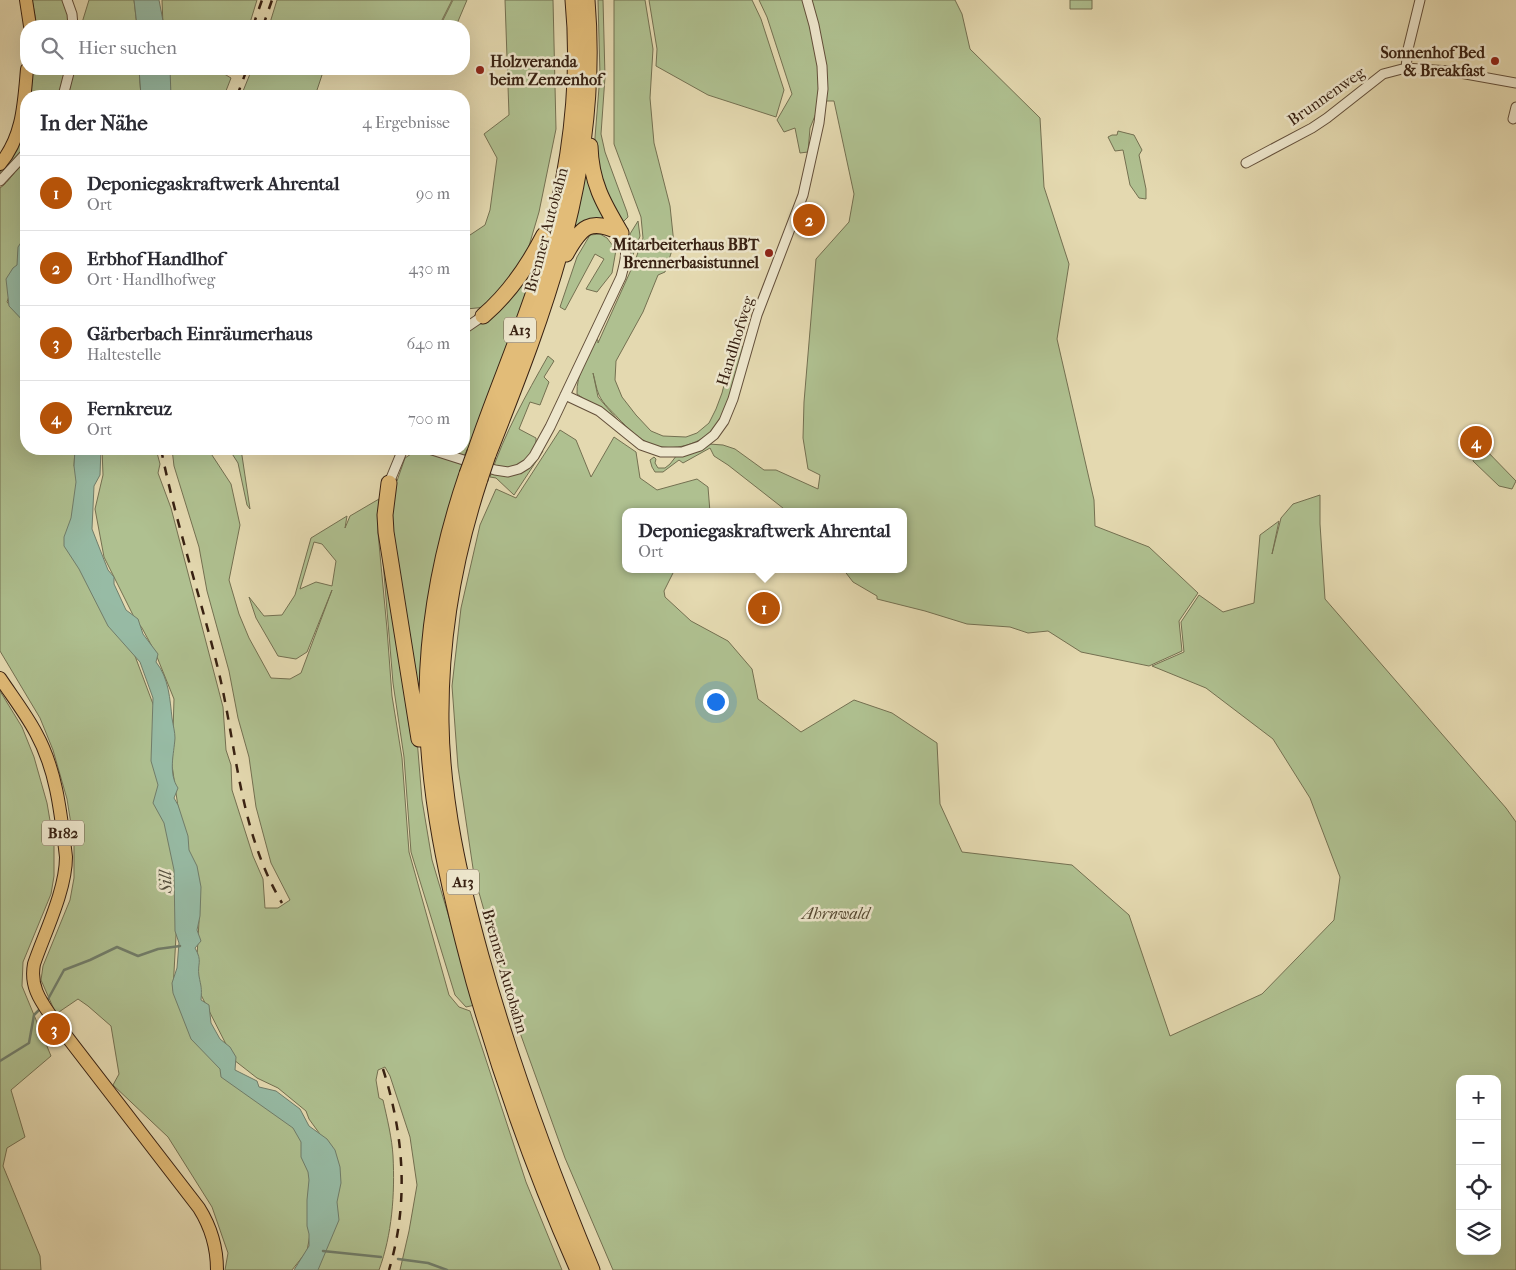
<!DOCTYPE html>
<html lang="de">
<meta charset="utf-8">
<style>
body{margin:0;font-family:"IM FELL French Canon",serif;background:#f2f2f3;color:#2b2b33}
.controls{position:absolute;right:15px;bottom:15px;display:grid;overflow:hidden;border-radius:10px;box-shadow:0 5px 20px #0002}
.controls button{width:45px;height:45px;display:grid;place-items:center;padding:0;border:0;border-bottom:1px solid #e1e1e2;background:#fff;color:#2b2b33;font:25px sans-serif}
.you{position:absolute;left:715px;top:701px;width:18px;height:18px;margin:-12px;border:4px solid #fff;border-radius:50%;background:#1a73e8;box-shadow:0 0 0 8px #1a73e833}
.badge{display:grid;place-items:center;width:32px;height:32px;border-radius:50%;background:#b45309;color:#fff;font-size:16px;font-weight:700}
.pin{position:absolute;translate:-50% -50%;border:2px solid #fff;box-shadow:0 1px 5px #0006}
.popup{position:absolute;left:622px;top:508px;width:285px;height:65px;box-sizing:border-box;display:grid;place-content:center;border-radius:10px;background:#fff;filter:drop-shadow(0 1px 4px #0005);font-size:16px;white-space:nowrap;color:#7c7c81}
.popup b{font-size:19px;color:#2b2b33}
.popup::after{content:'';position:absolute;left:50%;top:100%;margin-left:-10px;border:10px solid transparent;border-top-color:#fff}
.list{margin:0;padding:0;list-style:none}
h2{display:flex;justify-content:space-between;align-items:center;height:65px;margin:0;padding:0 20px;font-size:21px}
h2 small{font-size:16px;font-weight:400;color:#7c7c81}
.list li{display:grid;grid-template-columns:32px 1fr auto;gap:15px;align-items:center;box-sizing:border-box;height:75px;padding:0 20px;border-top:1px solid #e1e1e2}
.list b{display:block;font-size:19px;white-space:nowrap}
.list p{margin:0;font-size:16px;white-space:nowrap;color:#7c7c81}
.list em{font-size:16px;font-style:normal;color:#7c7c81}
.icon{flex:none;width:28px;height:28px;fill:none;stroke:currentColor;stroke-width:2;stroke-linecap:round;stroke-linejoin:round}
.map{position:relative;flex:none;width:1516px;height:1270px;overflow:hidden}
.search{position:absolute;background:#fff;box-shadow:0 5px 20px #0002;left:20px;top:20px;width:450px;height:55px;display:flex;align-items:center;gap:12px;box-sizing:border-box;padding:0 18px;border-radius:20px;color:#7c7c81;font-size:19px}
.panel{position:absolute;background:#fff;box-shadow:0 5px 20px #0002;left:20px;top:90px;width:450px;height:365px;border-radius:20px}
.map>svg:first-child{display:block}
.green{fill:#afc090;stroke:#747051;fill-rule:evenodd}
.water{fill:#97bba5;stroke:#717d6a}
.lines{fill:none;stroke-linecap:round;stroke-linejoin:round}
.stream{stroke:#717d6a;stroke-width:2.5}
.minor-casing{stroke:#634f3a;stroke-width:11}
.primary-casing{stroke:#382112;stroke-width:14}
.motorway-casing{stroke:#382112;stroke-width:17}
.minor{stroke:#ede6cc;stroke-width:9}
.primary{stroke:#e2bc78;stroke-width:12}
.motorway{stroke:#e2bc78;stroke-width:15}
.rail{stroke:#382112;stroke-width:2.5;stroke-dasharray:9 9;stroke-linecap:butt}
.motorway-bridge-casing{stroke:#382112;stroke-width:17;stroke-linecap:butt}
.motorway-bridge{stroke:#e2bc78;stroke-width:15}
.poi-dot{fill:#8f2418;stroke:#ede6cc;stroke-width:2}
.labels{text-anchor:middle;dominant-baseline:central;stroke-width:5;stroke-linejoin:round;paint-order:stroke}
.shield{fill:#ede6cc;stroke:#6e5c4a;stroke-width:1}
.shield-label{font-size:15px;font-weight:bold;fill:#382112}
.poi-label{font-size:16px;font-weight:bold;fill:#382112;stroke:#ede6cc;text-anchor:end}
.street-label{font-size:16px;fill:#382112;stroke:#ede6cc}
.park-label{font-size:16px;font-style:italic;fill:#564932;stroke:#ede6cc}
.water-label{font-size:18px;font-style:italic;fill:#544f3e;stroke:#ede6cc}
</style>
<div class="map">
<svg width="1516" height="1270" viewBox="0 0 1516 1270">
<rect width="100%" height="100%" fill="#e4d9b0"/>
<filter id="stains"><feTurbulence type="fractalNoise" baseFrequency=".004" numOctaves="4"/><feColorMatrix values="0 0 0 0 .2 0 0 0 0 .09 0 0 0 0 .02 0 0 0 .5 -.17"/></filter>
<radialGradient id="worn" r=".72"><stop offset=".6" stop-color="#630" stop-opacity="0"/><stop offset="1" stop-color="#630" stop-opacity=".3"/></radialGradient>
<!-- green -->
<path class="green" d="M32,0h33l6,26h-36l1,-5z
M89,0h45l3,26h-56z
M162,0h95l-8,26h-86z
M277,0h175l-13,26h-170z
M453,0h14l-11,26h-16z
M505,0h48l3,129 -17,83 -18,61 -34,34 -21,2 -2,-1v-69l21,-14 5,-15 7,-52 -13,-24 25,-19z
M598,0h5l2,77 -4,57 4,18 22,60 1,5 -5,5 -17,-22 -12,-50 6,-75z
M614,0h31l8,49 -3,49 4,45 16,63 4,38 -9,28 -7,3 -15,37 -27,49 -1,19 7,17 14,18 15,16 12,5 23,1 11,-4 12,-10 7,-14 6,-16 12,-47 10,1c-7,24 -12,59 -27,79 -15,18 -44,27 -66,18 -13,-5 -23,-16 -33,-26 -6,-7 -15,-14 -19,-23 -3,-7 -4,-15 -6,-22l5,24 26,30 -47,-33c-1,-20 11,-37 19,-55l2,1v3l37,-82 8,-23 -2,-21 -27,-73z
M649,0h103l9,19 23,71 -8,27 -68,-22 -52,-29 1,-17z
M759,0h196l7,14 8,35 70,69 4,69 25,77 -12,75 37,161 1,26 54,21 49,46 -19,28 3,30 -33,15 -68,-14 -33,-21 -20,2 -18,-6 -43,-3 -42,-13 -48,-12v-3l-24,-14 -10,-13h60v-57h-115l-60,-47 -14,-9 -4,-8 -27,15 -4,-3 -16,12h-8l-3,-5 -2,-7 4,-3 2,2 -1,4 3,5h7l5,-4 7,-9 32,-11 14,1 12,4 29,21h12l42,19 2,-14 -12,-6 -5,-31 1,-36 12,-143 33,-37 5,-28 -20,-93h-13l-11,27 -2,24 -8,1 -5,-25 -11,4 -7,-12 15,-26 -25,-77z
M1070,0h22v9h-22z
M32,69h36l-7,27h-31z
M72,69h67l2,27h-75z
M169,69h52v3l10,6 -7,18h-54z
M252,69h72l-9,27h-74z
M26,118v33l-26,26v-5l4,-5z
M1118,131l16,4 8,15 -3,5 7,34v10l-7,-1 -9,-13 -7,-35 -8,1 -7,-14 4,-2h5z
M26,157v88l-19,57 19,22v125h49l-1,17 7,9 -2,84 24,55 32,42 21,56 23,169 -6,109 29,56 92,77 13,28 8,56 -8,44 -15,19h-67l3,-17 -16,-46 -44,-70 -55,-52 6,-11 -8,-48 -23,-20 -10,-7 -22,15 -15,-34 2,-14 27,-66 4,-22v-35l-7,-44 -14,-49 -13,-32 -40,-67v-463c7,-4 20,-23 26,-31z
M588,157l25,69 -41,9z
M638,221l2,15 -14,38 6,-22 -2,-18z
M600,234l7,4 9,12 -4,23 -15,19 -11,-3 18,-30 -9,-5 -30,56 -5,-3 17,-50 13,-22z
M520,284l9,5 -55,148 -10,19 -19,-7h19v-115l16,-11z
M548,356l6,5 -10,16 5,5 -9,23 -10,-3 -11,27 17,9v9l7,4 -29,44 -18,-17 -6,-1c14,-43 36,-82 58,-121z
M560,430l16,10 15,37 23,-40 22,15 4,26 17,12 40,-11 11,8 2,25h-85v57h50l-11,22 1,6 26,24 37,20 24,28 6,30 43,33 53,-32 38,13 45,30 3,61 22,48 110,13 57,50 41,121 92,-42 72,-74 6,-43 -30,-79 -37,-59 -67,-51 -54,-22 32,-14 -3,-30 18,-27 24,17 31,-9 6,-68 19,-14 -7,33 9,-36 12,-14 27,-9v29l5,75 181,209 10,14v448h-903l-48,-112 -51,-142 -40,-141 -16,-108 -6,-81 9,-78 19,-83 16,-36 20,9zM1460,1079h37v172h-37z
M1476,446h6l34,35 -4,8 -13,-3 -26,-25z
M102,449h54l4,15 -2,9 13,35 52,199 3,43 5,15 1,25 21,66 10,23 2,29h13l12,-8 -19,-37 -15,-56 -7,-50 -11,-39 -9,-47 -22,-80 -8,-44 -25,-81 -2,-17h36l23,35 9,41 -11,55 10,34 10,24 22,40 19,1 11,-6 31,-83 -25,62 -11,7 -18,-3 -22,-38 -7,-21 15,19 18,-1 13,-20 16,-57 36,-22 -2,12 5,-12 29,-17 -1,34 9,96 5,67 10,62 7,94 40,143 10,12 11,4 56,171 36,88h-162l9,-39 8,-46 -7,-48 -20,-61 -5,-9 -7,3 -2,10 3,18 4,2c4,18 9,38 10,56 2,38 -1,79 -14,114h-63l6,-133 -13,-18 -3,-8 -28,-23 -21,-10 -23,-18 -35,-69 -3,-16 3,-54 -20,-107 -7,-49 2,-66 -19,-47 -13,-24 -8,-11 -30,-60 -9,-48 8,-34zM314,542l8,2 14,17 -4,25 -16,-4 -16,7z
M229,449h12l9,60 -3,-4 -9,-42z
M414,452h9l40,12 -46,275 5,61 10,60 43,145 -9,2 -11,-12 -44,-143 -7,-95 -11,-74 -14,-170 14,-28 4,-4 8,-23z
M0,691l22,36 12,30 13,46 7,41v32l-3,18 -28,68 -1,24 29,70 -40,34 14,47 -18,11 -4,18 37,90 1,14h-41z"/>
<!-- water -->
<path class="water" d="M134,0h25l5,26h-27z
M139,69h31l1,27h-30z
M26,235v89l-17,-18 -3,-27 7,-11 4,-3 1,-18z
M75,449h26l-1,26 -6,11 -2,43 16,41 6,7v7l12,26 12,9 5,15 15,20 -2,8c13,16 14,38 16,56 1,7 3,14 3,20 -1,16 -7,35 3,50l-4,10 4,7 10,31 1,14 8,16 4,21 -1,29 -3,14 4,11 -6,7c8,14 2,15 4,28 2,11 3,11 2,24l8,5 2,18 9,16 10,8 6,10 -1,13 22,11 2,6 17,4 24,18 9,17 18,13 8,11 5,17 1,16 -4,19 2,18 -21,50h-24l15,-24v-12l-2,-8v-26l2,-20 -1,-8 -7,-15v-15l-8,-14 -72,-51 -1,-8 -29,-30 -18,-46 -1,-10 5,-15 2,-25 -4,-12 -1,-61 -10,-47 -11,-20 5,-18 -7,-24 2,-63 -13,-36 -32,-36 -29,-57 -15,-23v-9l7,-19 5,-36 -2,-16z"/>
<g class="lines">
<!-- stream -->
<path class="stream" d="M47,1001l17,-31 26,-10 27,-13 21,9 20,-7 22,-3
M0,1061l29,-18 5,-28 8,-8
M323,1251l58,6
M398,1259l30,4 19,7"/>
<defs>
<path id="minor" d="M67,0l5,14 1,12
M1406,68l2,-19 12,-49
M63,96l7,-27
M1513,119l3,-12
M1246,163l66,-35 15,-10 56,-44 23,-6 43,3 67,12
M0,181l26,-28
M464,329l19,-13
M565,395l34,16 42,34 20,7h21l18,-6 14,-11 10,-14 9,-22 24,-84 46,-120 16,-72 4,-34 -1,-23 -8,-41 -7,-25
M429,449l66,21 13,2 11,-3 8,-5 7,-8 16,-29 71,-150c5,-18 7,-26 0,-44
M389,483l14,-34"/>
<path id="primary" d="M26,0l4,26
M0,164c23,-27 24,-61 27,-95
M0,678c12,18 26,36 36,55 21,38 25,82 30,124 0,33 -21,75 -32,107 -4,21 5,35 17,52l148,192c12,19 18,40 18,62"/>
<path id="motorway" d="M590,146c1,36 13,57 31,87
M566,254c15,-27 24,-37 55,-21
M483,316c27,-23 45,-50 61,-81
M475,452c20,-59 45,-116 64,-175 28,-90 43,-183 34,-277
M488,455c60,-151 113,-289 99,-455
M467,474c-24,70 -39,145 -40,219 -1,99 21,194 47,289 28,98 62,194 104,288
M480,479c-26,79 -40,160 -39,243 1,79 19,158 40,234 30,108 68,211 111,314
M389,483l-4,32 1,17 33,207"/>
</defs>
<!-- minor casing -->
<use href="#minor" class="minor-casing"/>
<!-- primary casing -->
<use href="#primary" class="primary-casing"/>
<!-- motorway casing -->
<use href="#motorway" class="motorway-casing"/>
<!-- minor -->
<use href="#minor" class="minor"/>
<!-- primary -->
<use href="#primary" class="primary"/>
<!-- motorway -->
<use href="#motorway" class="motorway"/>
<!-- rail -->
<path class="rail" d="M253,26l9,-26
M263,26l9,-26
M237,96l10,-27
M161,449c15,75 40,149 58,224 18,77 21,160 63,230
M383,1069c21,66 26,134 6,201"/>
<defs>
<path id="motorway-bridge" d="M467,474l8,-22
M480,479l8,-24"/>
</defs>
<!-- motorway-bridge casing -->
<use href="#motorway-bridge" class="motorway-bridge-casing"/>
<!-- motorway-bridge -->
<use href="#motorway-bridge" class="motorway-bridge"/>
</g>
<!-- markers -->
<g class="poi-dot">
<circle cx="1495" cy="61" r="5"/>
<circle cx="480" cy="70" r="5"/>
<circle cx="769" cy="253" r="5"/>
</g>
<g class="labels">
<!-- shield labels -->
<g class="shield">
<rect x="504" y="317.5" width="32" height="25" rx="4"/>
<rect x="42" y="820.5" width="42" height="25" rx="4"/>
<rect x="447" y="869.5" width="32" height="25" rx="4"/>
</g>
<g class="shield-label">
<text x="520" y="330">A13</text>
<text x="63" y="833">B182</text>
<text x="463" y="882">A13</text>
</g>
<!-- poi labels -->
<g class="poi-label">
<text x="1485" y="52">Sonnenhof Bed<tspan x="1485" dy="18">&amp; Breakfast</tspan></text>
<text x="490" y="61" text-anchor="start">Holzveranda<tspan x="490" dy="18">beim Zenzenhof</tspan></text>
<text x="759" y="244">Mitarbeiterhaus BBT<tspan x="759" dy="18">Brennerbasistunnel</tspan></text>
</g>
<!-- street labels -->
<g class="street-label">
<text transform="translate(1326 96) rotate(-35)">Brunnenweg</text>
<text transform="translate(546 230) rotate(-75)">Brenner Autobahn</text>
<text transform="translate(735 341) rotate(-73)">Handlhofweg</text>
<text transform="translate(505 971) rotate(74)">Brenner Autobahn</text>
</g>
<!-- park labels -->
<g class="park-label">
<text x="836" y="913">Ahrnwald</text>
</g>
<!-- water labels -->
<g class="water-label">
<text transform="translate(166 882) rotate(-93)">Sill</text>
</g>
</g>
<rect width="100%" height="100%" filter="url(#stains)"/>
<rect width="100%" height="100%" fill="url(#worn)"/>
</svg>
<div class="controls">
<button>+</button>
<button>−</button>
<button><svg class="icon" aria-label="locate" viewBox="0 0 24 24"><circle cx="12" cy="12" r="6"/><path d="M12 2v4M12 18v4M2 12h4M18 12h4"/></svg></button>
<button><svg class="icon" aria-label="layers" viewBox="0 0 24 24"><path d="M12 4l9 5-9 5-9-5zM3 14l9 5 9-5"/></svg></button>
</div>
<div class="you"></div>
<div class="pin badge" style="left:764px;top:608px">1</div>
<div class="popup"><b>Deponiegaskraftwerk Ahrental</b>Ort</div>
<div class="pin badge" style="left:809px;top:220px">2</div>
<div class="pin badge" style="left:54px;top:1029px">3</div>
<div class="pin badge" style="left:1476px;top:442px">4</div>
<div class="search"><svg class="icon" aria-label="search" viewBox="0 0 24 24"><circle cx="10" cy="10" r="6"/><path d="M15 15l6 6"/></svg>Hier suchen</div>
<section class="panel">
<h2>In der Nähe<small>4 Ergebnisse</small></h2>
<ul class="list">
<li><span class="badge">1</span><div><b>Deponiegaskraftwerk Ahrental</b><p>Ort</p></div><em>90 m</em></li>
<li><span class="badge">2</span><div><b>Erbhof Handlhof</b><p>Ort · Handlhofweg</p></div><em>430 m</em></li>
<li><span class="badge">3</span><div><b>Gärberbach Einräumerhaus</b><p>Haltestelle</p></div><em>640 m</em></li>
<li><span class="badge">4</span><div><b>Fernkreuz</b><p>Ort</p></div><em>700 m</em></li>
</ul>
</section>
</div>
